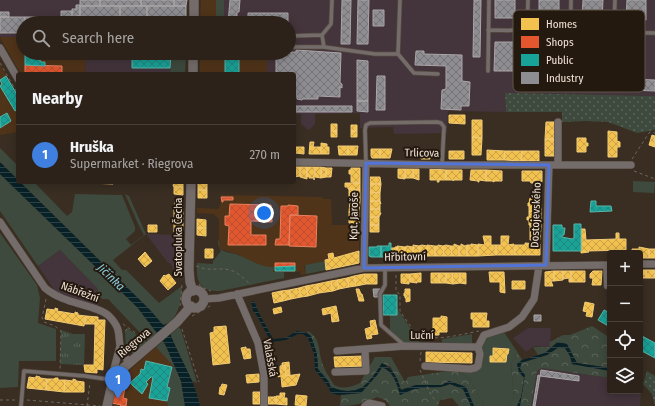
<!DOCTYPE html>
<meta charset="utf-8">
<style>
body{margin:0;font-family:"Fira Sans Condensed",sans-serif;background:#382f27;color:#f1f3f6}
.controls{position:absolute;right:12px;bottom:12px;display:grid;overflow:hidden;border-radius:4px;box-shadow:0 2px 10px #0003}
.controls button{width:36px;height:36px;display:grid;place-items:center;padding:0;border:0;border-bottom:1px solid #483f39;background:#2c221a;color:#f1f3f6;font:20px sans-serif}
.you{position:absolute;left:264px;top:213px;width:14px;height:14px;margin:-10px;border:3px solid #fff;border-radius:50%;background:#1a73e8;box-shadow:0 0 0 6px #1a73e833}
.badge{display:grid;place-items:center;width:26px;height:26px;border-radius:50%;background:#b2a396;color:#fff;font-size:13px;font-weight:700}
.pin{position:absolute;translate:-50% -33px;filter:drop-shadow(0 1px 2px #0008)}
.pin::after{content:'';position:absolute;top:21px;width:14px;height:12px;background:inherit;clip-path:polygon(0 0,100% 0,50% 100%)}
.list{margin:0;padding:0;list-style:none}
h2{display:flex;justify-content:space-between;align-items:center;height:52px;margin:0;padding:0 16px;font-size:17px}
h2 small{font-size:13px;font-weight:400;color:#a6a4a2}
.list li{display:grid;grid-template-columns:26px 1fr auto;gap:12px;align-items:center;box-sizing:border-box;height:60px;padding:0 16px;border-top:1px solid #483f39}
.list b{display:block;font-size:15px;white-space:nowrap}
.list p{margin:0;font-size:13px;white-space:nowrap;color:#a6a4a2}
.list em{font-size:13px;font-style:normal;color:#a6a4a2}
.icon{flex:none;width:22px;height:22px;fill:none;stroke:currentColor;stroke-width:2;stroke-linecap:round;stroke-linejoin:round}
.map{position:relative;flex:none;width:655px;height:406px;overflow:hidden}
.search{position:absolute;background:#2c221a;box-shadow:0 2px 10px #0003;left:16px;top:16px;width:280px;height:44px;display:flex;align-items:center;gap:10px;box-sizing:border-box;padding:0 14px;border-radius:22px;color:#a6a4a2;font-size:15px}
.panel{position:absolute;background:#2c221a;box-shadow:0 2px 10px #0003;left:16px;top:72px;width:280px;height:112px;border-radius:4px}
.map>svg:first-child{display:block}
.built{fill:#503419}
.industrial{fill:#44343c}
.grass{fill:#3e4a3d}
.forest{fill:url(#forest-crowns)}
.park{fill:url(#park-tufts)}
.garden{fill:url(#garden-dots)}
.water{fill:url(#water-rules)}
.homes{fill:url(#homes-cross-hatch);stroke:#f2cb76}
.shops{fill:url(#shops-cross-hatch);stroke:#e88160}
.public{fill:url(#public-cross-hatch);stroke:#59b6aa}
.industry{fill:url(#industry-cross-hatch);stroke:#aba6a6}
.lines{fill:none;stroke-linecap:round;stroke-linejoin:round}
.service-casing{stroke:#564b40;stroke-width:5}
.minor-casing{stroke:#564b40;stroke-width:8}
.tertiary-casing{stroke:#564b40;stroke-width:10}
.path{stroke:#6d655e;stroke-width:1;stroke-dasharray:3 3;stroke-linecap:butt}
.service{stroke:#746c6a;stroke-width:3.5}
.minor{stroke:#746c6a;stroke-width:7}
.tertiary{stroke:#746c6a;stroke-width:9}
.marked{fill:none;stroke:#5273d7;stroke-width:3;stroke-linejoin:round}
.labels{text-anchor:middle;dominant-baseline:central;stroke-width:4;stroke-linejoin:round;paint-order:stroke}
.street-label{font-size:11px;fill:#f2e2d5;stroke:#23190f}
.water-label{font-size:12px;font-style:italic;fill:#88d1e4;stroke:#23190f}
.key{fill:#23190f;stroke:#61554a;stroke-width:1}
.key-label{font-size:11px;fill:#f2e2d5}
</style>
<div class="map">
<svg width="655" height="406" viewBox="0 0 655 406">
<defs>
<pattern id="forest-crowns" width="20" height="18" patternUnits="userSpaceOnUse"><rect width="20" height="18" fill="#3e4a3d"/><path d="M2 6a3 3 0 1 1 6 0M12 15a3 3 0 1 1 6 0" fill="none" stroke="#5a6458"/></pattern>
<pattern id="park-tufts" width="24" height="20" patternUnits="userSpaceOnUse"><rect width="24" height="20" fill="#3e4a3d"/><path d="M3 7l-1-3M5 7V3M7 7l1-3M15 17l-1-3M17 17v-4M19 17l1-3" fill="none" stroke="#5a6458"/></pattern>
<pattern id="garden-dots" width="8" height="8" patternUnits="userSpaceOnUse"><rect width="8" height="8" fill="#3e4a3d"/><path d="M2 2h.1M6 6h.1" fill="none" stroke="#5a6458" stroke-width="1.8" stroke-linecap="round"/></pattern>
<pattern id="water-rules" width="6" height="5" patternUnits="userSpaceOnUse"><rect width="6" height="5" fill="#072127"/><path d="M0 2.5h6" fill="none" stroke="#2c4145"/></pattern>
<pattern id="homes-cross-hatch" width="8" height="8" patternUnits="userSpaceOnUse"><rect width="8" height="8" fill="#f2c14e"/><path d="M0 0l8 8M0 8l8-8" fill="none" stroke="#c8a24a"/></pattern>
<pattern id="shops-cross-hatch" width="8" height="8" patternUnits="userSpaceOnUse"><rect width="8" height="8" fill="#e4572e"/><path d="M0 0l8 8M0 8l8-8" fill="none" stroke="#b65133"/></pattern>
<pattern id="public-cross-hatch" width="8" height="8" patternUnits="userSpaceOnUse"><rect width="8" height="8" fill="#17a398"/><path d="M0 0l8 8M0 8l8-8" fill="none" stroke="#26867e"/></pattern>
<pattern id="industry-cross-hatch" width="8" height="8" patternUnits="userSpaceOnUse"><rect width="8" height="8" fill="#8d8d92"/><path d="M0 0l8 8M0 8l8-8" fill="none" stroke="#757375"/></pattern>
</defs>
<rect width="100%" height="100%" fill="#3a2e22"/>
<!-- built -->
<path class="built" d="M201,0h23v23h-24z
M4,36l19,1v16h63l-1,21h-64l-21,-36z
M200,53h67v21h-67z
M0,65l18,31v36l-18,3z
M221,195l101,2 1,2h8l1,26h27v26l-25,7 -1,-5 -5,1 1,5 -4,1v1l-21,5 2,8 -5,1 -1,-4 -3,1h-24l1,-5h-7l-16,-5 -12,-7 -18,-6 -2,-5v-25l-5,-5 -17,-1v-5l21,1 2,-3z
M156,347l19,20 10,39h-73l6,-25z"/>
<!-- industrial -->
<path class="industrial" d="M0,0h187l-1,23h-163v14h-23z
M224,0h431v96l-150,-3 1,19 -58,-1 -1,22 -53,1 -1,-7 -33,1v-15l-45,1v10l-6,6 -2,-1 -6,-5v-10h-7v-40h-27v-21h22v-30h-65z
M86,53h85l-1,21h-85z
M146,234l37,1 -1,46 -6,-7 -6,-11h-2z
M60,250l37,38 1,18 -33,-10 -10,-5 -17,-25z
M528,328h23l-1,19 -16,-1 -8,6 -13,-14z
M542,368l68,10v13l30,-1 1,2 -1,14h-109l6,-35z"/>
<!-- grass -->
<path class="grass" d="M216,0h8v23h-8z
M171,53h15l-1,21h-15z
M0,148l18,18v14l-18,-18z
M0,174l137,133 20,26 -9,8 -40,-42h-6l-3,-3 -2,-8 -37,-38 -22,16 -38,-55z
M633,181l22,1 -1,11 -21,-1z
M20,182h14l33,34 5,-4 3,-18 47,1 13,32v4l-9,8 5,6 13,-10 -5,-9 -14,-32 4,2 17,38 -33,26 9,10h4l33,33 23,-17c-1,14 -3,35 -19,39l-13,-15z
M0,233l37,52 3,13 -2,25 18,6v32h-37l-1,26 -18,1z
M218,239c1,2 1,9 4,11 4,3 11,3 16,5 12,4 22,13 36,12l-1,5h11v6l-64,13c-21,0 -24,-9 -23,-28l16,1v-3l8,-10 -3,-7z
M325,261l1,9 -20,4 -1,-9z
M397,308l24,36 -16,-1 -15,-9v-19h7z
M179,327l2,3 16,53 -5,-2 -22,-46z
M127,328l20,14 -1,1 -12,11 -8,-5 -1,-18z
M504,332l14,21 -7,11 3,34 -5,8h-25l-14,-27 -15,-9h19l7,-16 1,-9 4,-7z
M472,334v11l-30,-1v-5z
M163,341l3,5 15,35 4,25h-17l-1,-5 3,-13 -3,-1 5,-20h2l-18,-20z"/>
<!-- forest -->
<path class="forest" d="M592,326l18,12v30l-33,-5 -11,-19 -9,-2 -12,11 -7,2 -5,-8h17v-5l13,-7h7z
M308,331c13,8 10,19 14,31 2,8 8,16 12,23 9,5 18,2 26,-2l5,-9 4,-1 -1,-4 7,-12h16l14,25 3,-5 47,-7 15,9 14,27h-10l-8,-19 -17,-6 -7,4h-26l-16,5 -9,-23 -9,-4c-5,8 -11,17 -18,23 -9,7 -25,6 -34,0l-1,-4 -11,-13 -1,-15 -6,-18 -4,-3z
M559,347l6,1 5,8 2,8 38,7v7l-68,-10 -5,3 -6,35h-11l4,-26 -3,17 -4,9h-8l5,-8 -3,-34 7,-11 4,7 -5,4 2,7 6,4 -5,-6 1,-5 3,-2 23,-7z
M382,367c12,5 14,16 18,28 5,-2 10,-5 15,-6 12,-3 22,1 35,-5l13,5 8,17h-12l-7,-8 -12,2 -2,6h-48l-5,-6 -8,-3c-11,6 -24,9 -37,9l1,-11 20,-2 17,-19z"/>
<!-- park -->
<path class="park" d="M61,330l12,4h12l-1,31 -24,-1z"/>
<!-- garden -->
<path class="garden" d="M505,93l150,3v34l-18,3 -29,-11 -23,-1 -23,1v-10h-56z
M647,371l8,5v30l-3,-12 -9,-10z"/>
<!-- water -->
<path class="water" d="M0,162l18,18v2h2l130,128 13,15 4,-1c8,28 27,52 33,82h-15l-4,-25 -15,-35 -3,-5 -9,-5 3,-3 -20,-26 -137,-133z
M254,301l5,12 14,26 12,-1 12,-7 10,2 4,3 6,18 1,15 11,13 1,4c9,6 25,7 34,0 7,-6 13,-15 18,-23 11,6 16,15 19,27l15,-5h26l7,-4 17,6 8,19h-3l-8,-17 -13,-5c-14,6 -23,2 -35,5 -5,1 -10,4 -15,6 -3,-12 -6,-23 -18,-28l-4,7 -17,19 -23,2 -7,-2 -4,-8 -12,-15 -1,-16 -6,-16 -5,-4h-5l-12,6 -15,2 -15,-28 -3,-3 -2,-9z
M558,342l9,2 10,19 33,5v3l-38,-7 -2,-8 -5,-8 -6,-1 -12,8 -23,7 -3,2 -1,5 5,6 -5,31h-3l4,-9 3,-19 -5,-6 -2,-8 5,-4 23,-7z"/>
<!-- homes -->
<path class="homes" d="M449,115h16v9l-16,-1z
M472,120h10v18l-10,-1z
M546,122h9v17h-10z
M331,124h6v7h-6z
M351,125h6v6h-6z
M331,131h6v6h-6z
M351,131h6v6h-6z
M608,131l9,1v9l3,1v5h-3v10h-9z
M652,135l3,1v11l-6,-2z
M472,137l10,1 -1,17h-9z
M577,138h9v5h2v3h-2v6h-9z
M545,139h10v17h-10z
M310,142h4l-1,5h8v7h-12z
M321,143l6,1v3h2v7h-8z
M338,146h10v9h-9z
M348,146h10l-1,9h-9z
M295,147h9v7l-9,-1z
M371,149h9v9h-8l-1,-2z
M380,149h12l-2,9h-10z
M421,150l9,1v8h-9z
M487,150l18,1 -1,9h-17z
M449,151h15v8h-15z
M505,151h17l-1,10 -17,-1z
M522,151h17v10h-18z
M294,167h6v9l-6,1z
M300,167h7v12l-7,-2z
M307,167h8l-1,13v-2h-5v-2l-2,1z
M315,167h6v11l-6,-1z
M321,167l5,1v9l-5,1z
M326,168h6l-1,9h-5z
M351,168h9v15l-9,-1v-8h-2v-4h2z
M398,169h7v10l-7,-1z
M405,169h8v9h-8z
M413,169h6v11l-6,-2z
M430,169l16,1v10h-7v2h-2l1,-2h-8z
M446,170h16v10h-8l-1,1v-1h-7z
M471,170h15v11l-7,-1v2h-1v-1l-8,-1z
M486,170l16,1v10h-7l-2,1v-1h-7z
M522,171h20v11l-9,-1v2h-2l-1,-2h-8z
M370,177h10l1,7h-11z
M65,182h49l-1,2z
M174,182h9v5h-9l-1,-1z
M198,182h9v8h-9z
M345,183h15v7l-12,-1v-2h-3z
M370,184h11l-1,9 -10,-1z
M174,187h9v8l-9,-1z
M349,189l11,1v11h-11z
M198,190h9v8h-9z
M370,192l10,1v8h-10z
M541,197v14h-12v-5h-1v-3h1l1,-5z
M175,200h8v8h-9z
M350,201h10l-1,11h-10z
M370,201h10l1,3 -1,-1v6h-10z
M174,208h9v8h-9z
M370,209h10v4h1l-2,4h-9z
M529,211h12v15l-12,-1v-5h-2v-3h2z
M349,212h10v11h-10z
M174,216h9v8h-9z
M370,217h9v8h-9z
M197,219l9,1v8h-9z
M174,224h9v8h-9z
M148,225h9v7h-9z
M370,225h9v7h-9z
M530,225l11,1 -1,14h-10z
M197,228h9v8l-9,-1z
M581,229h4l1,11 30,-1v-6h3v6h7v11l-38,1 1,1 -8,1z
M483,236h8v9h5v10l-18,1v-12l7,1z
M501,236h8l-1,9 6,-1 1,11h-19v-10h5z
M525,243l15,1v11h-25v-10h10z
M454,244l5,2v10h-7l-1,-10h3z
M461,244l4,2 2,-1v11h-8v-10h2z
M471,244l7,1v11h-11v-11h4z
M413,245l6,1 1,11h-7z
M422,245l5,1 1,10 -8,1 -1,-11z
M427,245l8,1v10h-7z
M438,245l5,1 1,10h-9v-10h3z
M446,245l5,1 1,10h-8l-1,-10z
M397,246l8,1v10h-8z
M407,246l6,1v10h-8v-10z
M395,247h2v10h-6v-9h4z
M639,247l10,2v9h-9v-5h-8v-4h7z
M205,249h8v9h-8z
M649,249h6v9h-6z
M359,251v12l-33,7 -1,-10 4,-1 -1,-5 5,-1 1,5z
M145,252l7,9 -7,6 -7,-8z
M640,270h6v8h-6z
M646,270h9v8h-9z
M554,271v10h-3l2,5h-8v-14z
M554,271h9v9l-9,1z
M563,271h8v11h-2v-4l-6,1z
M571,271h14v11h-14z
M593,271h9l-1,14h-9l1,-7h-3v-4z
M489,272h15l1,21 -5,-1v-10h-10z
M421,273v9h-4v1l-7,-1v-8z
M431,273h8v10h-8z
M439,273h7v10h-7z
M446,273h6l1,11 -7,-1z
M452,273h8v10l-7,1z
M460,273h6v11l-6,-1z
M169,274l7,9 -8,7 -8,-9 4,-6 1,1z
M364,274l2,10 -10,2 -2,-10z
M364,274h13v10h-11z
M401,274h9l-1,10 -8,-1z
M354,276l2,10 -7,1 -2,-9z
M347,278l2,9 -10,2 -2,-9z
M337,280l2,9 -6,2 -2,-10z
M331,281l2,10 -14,2 -2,-9z
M512,281h13v8h-13z
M317,284l2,9 -11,3 -2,-10z
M306,286l2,10 -7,1 -2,-9z
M299,288l2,9 -10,2 -2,-9z
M356,289h3l2,5h1l2,7h-5z
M405,289h5v12l-4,1v-4h-1v-2h-1v-3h1z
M289,290l2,9 -8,2 -2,-10z
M281,291l2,10 -9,2 -2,-10z
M585,302l9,2 -2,13 -6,-1 1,-4 -4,-1z
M336,306l3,15 -7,1 -1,-9 -8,2 -1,-6z
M281,307l1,5 -8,2 -1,-5z
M55,308l3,1 -1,2 18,3v-2l3,1v2l8,1 -2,10 -39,-7 2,-10 8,1z
M471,313h16l-1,8h3v6h-16v-8h-2z
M86,316l12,1v3h7l-2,50 -6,-1v4l-12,-1 -1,-7h10l1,-41h-10z
M441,316l6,1v15h-8v3h-6v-17h8z
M375,320l3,14 -7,1 1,3 -5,1 -2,-10 6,-2 -1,-6z
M226,326l4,37 -17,2 -3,-32 4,-1v-5z
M246,347v2h4l1,9 -7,1 -3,-11z
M493,348l16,1 -1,5h-1l-1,8h-16v-6h3z
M426,352l46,1v10l-46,-1z
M364,356v10l-29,1 -1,-10z
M289,362l1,13 -4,1 -1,-11 -3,1v-3z
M285,365l1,11 14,-2 -4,11 -14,2 -1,-11 -3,1v-3l2,-1v-7z
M259,374v8l-12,1 -1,-8z
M36,376l4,1v1l7,1 -1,11 -19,-2 2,-11 7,1z
M55,378h3v2h7l-1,12 -18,-2 1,-11h7z
M73,379l3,1v1l8,1v10h-20l1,-12 8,1z
M222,384l5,1 -3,10 -5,-1 1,-7h1z
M253,392h7v12h-7z
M280,393h5l-1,5h3v7l-11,-1v-8h4z
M296,395l11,1 -1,10 -11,-1z
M275,396l1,8h-8v-7h7z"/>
<!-- shops -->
<path class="shops" d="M230,53h16v1h-2l-1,4h-4v-3h-9z
M25,65l37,1v8h-37z
M221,197h12v3h-10v2h-1z
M230,204l41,1 -1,11h2v6l-21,-1v14h15v10h-38l1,-19 -4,-1v-9h4z
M288,205l10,1v9h-8l-1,30h-14l1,-6h4l1,-33h7z
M290,215l27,1 -1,31 -27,-1z
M275,263h20v3l-20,1z
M116,386l9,2 -2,10 4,1 -1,7h-6l1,-1 -9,-2z"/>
<!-- public -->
<path class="public" d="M25,53h41v3l-27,-1v5l2,1v1h4v4l-20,-1z
M132,53h39l-1,15h-38z
M225,55h14v19h-14z
M6,76l12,20v13l-3,2 -15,-25 2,-2 -2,-4z
M7,113l4,8 -11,7v-11z
M591,201h5v5h15l1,5 -22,1z
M574,224h7v27h-28v-26h9v3h3l-1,7h-2v2l10,2 2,-1z
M389,243h2v14h-10v-11h8z
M377,246h4v11h-10l-2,-1v-9h8z
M295,266v5h-20v-4z
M383,295h14v20h-14z
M604,310l6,3v14l-12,-7z
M640,335l15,8v15l-15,-8z
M146,361l26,6 -5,20 3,1 -3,13 -18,-3 4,-21h-2l-5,5 2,2 -6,10 -12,-11 10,-9 1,-5 3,1z"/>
<!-- industry -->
<path class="industry" d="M80,0h20v6h-20v10l-8,1v-8h4v-4h4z
M100,0h41v6h-41z
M141,0h33v6h-33z
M174,0h13l-1,6h-12z
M230,0h10l-1,12h-2v11h-9z
M342,0h9l-1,44h-9z
M358,0h11l-1,44h-11z
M474,0h7l-1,57h-7z
M495,0h20v18h-20z
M539,0h20v19h-20z
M583,0h20l-1,20 -20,-1z
M627,0h19v20h-20z
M80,6h40v17h-43v-7h3z
M120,6h27v17h-27z
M147,6h39v17h-39z
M373,10h11v16h-11z
M61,11h11v6h5v6h-9v-6h-7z
M0,12h9v5h-9z
M248,13h40v10h-40z
M0,17h25v6h-2v10h-23z
M25,17h43v6h-43z
M495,42h20l-1,29h-20z
M296,50l45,3 -1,30 2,1v4l-2,-1v10l-22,-1v3h-16v1l-5,-1v-3h-3v-22h-18v-21l20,-1z
M416,51h8v3l38,1v26l8,1 -1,24h-8v4l-20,-1 1,-19 4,-1v-23l-31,-1z
M357,60l11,1v40h-11z
M377,76h8v34h-9z
M631,79l24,1v11l-25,-1z
M357,101h11v11l-11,-1z
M294,106h58v6h-58z
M373,289h7l-2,8h-4z
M534,315h7v6h-7z
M541,370l38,6v5l-39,-5z
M538,375l2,1 -5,30h-2z"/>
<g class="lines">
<defs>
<path id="service" d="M400,0l-2,54 16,19 24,1
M488,30l167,3
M322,35l2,12 51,7h23
M289,36l33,-1 9,-11 1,-24
M289,47h35
M488,71l1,-71
M526,71l2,-71
M570,72l1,-72
M612,72l3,-72
M366,163l-1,-33 1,-5 4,-2 67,-1 4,1 3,4 -2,38
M605,265l1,22
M385,268v17l-5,9 1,31 23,20
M21,406l3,-35 61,5 28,4"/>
<path id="minor" d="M0,48l18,31
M294,162l148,3h189
M558,165v-43
M0,222l45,66c13,11 29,14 45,19 6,2 14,4 19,9 15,15 7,22 13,37 1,3 5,6 8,9
M640,264h15
M546,265l3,-100
M364,268l2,-105
M237,294l21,49 6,32v31
M204,299l15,-1 145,-30 246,-3
M337,351l68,-5 73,1
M425,366l45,3 5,-1 3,-2 2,-12 -2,-7 6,-12 25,-8 13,-10 12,-18 5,-33
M335,372l31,-1 -1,-22
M113,380l1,-11 6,-23
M365,406l4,-3 13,3"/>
<path id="tertiary" d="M194,23v-23
M193,74v-21
M191,182l-2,88 1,12 3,9
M186 299a9 9 0 1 1 18 0a9 9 0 1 1-18 0Z
M107,406l6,-26 8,-10 56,-48 14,-16"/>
</defs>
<!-- service casing -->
<use href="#service" class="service-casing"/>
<!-- minor casing -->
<use href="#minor" class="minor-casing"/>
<!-- tertiary casing -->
<use href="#tertiary" class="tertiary-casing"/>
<!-- path -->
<path class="path" d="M0,63l18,31
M632,159l17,-26 1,-1 5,1
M634,171l21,8
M196,266c13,6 22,1 34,4 8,2 15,10 21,15
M396,275v17l4,2v17l20,29
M199,284l2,3 10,4
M46,299l-4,19 2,4 11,4 6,5 -1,39
M180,306l2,-21
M192,316l20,-11
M123,324l22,16
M182,329l17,53
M125,331l4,-4
M417,336c21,5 41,-1 62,-5
M127,344l14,-1
M420,361l1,-9
M420,370l11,25 9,11
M0,400h16
M27,400l73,6
M87,406l3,-24"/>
<!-- service -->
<use href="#service" class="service"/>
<!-- minor -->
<use href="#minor" class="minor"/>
<!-- tertiary -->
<use href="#tertiary" class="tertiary"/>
</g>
<!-- marked area -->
<path class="marked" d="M366,163l183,2 -3,100 -182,3z"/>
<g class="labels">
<!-- street labels -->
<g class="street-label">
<text transform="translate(422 153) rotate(1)">Trlicova</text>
<text transform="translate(536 215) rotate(-88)">Dostojevského</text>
<text transform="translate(354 216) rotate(-89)">Kpt. Jaroše</text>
<text transform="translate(178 237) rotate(-90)">Svatopluka Čecha</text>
<text transform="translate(405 257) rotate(-1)">Hřbitovní</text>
<text transform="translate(80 292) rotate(20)">Nábřežní</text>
<text x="422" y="335">Luční</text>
<text transform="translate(134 343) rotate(-40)">Riegrova</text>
<text transform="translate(270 358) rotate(80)">Valašská</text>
</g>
<!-- water labels -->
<g class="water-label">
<text transform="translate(111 277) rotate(44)">Jičínka</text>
</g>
</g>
<!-- legend -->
<rect x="513" y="10" width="132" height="82" rx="6" class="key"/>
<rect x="521" y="18" width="18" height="12" fill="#f2c14e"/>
<rect x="521" y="36" width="18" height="12" fill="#e4572e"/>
<rect x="521" y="54" width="18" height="12" fill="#17a398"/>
<rect x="521" y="72" width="18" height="12" fill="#8d8d92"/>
<g class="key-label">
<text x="546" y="28">Homes</text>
<text x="546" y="46">Shops</text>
<text x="546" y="64">Public</text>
<text x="546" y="82">Industry</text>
</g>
</svg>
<div class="controls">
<button>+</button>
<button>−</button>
<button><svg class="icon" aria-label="locate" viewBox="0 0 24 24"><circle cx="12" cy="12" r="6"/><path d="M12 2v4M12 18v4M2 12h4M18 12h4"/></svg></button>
<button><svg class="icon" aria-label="layers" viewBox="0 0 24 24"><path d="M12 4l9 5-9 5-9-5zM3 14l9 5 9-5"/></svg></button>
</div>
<div class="you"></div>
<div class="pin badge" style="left:118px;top:399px;background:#3f7fe0">1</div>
<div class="search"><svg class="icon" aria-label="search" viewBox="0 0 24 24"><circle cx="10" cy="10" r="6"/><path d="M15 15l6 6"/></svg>Search here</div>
<section class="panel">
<h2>Nearby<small></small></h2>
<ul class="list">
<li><span class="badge" style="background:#3f7fe0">1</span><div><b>Hruška</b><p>Supermarket · Riegrova</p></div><em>270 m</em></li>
</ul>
</section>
</div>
